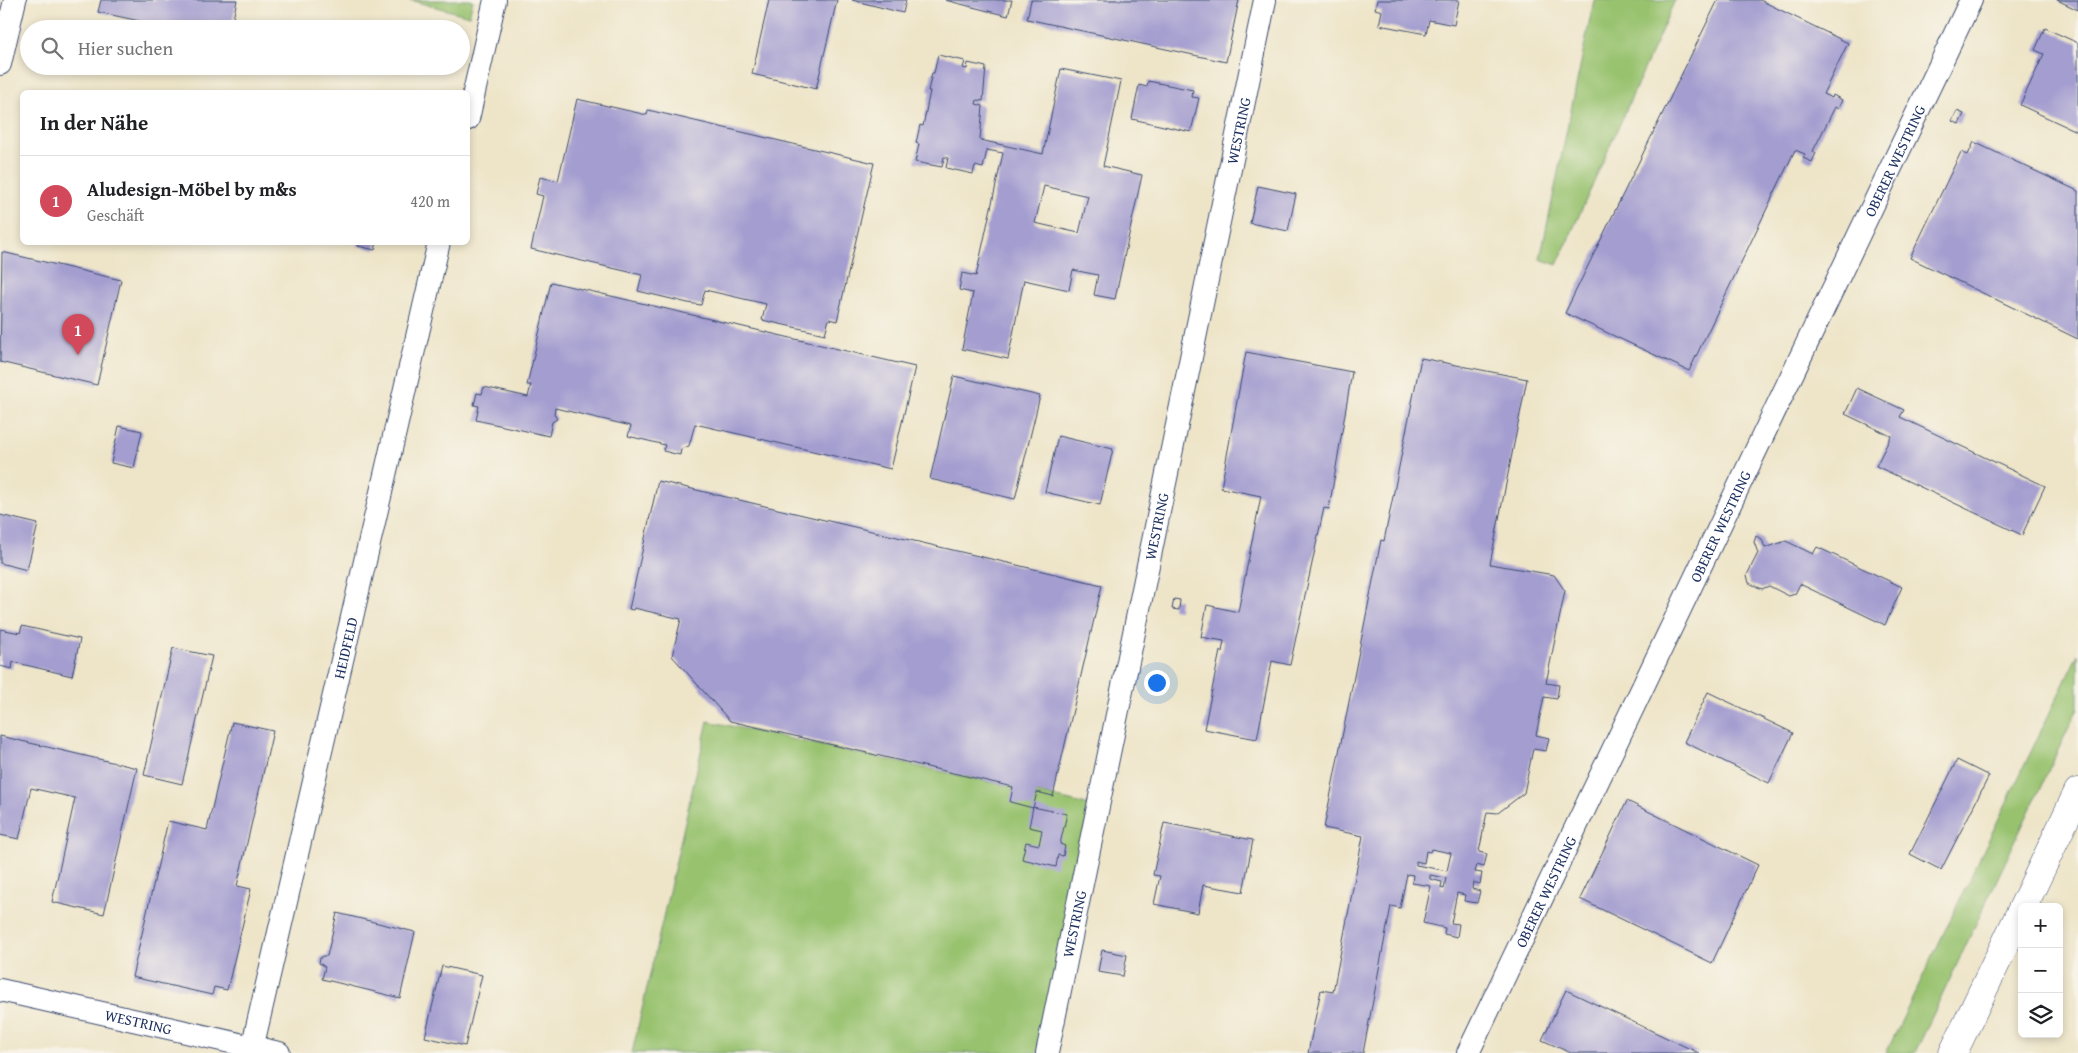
<!DOCTYPE html>
<html lang="de">
<meta charset="utf-8">
<style>
body{margin:0;font-family:"Gentium Book Plus",serif;background:#f6f6f6;color:#202124}
.controls{position:absolute;right:15px;bottom:15px;display:grid;overflow:hidden;border-radius:8px;box-shadow:0 2px 8px #0003}
.controls button{width:45px;height:45px;display:grid;place-items:center;padding:0;border:0;border-bottom:1px solid #e0e0e0;background:#fff;color:#202124;font:25px sans-serif}
.you{position:absolute;left:1156px;top:682px;width:18px;height:18px;margin:-12px;border:4px solid #fff;border-radius:50%;background:#1a73e8;box-shadow:0 0 0 8px #1a73e833}
.badge{display:grid;place-items:center;width:32px;height:32px;border-radius:50%;background:#d1495b;color:#fff;font-size:16px;font-weight:700}
.pin{position:absolute;translate:-50% -41px;filter:drop-shadow(0 1px 2px #0008)}
.pin::after{content:'';position:absolute;top:26px;width:18px;height:15px;background:inherit;clip-path:polygon(0 0,100% 0,50% 100%)}
.list{margin:0;padding:0;list-style:none}
h2{display:flex;justify-content:space-between;align-items:center;height:65px;margin:0;padding:0 20px;font-size:21px}
h2 small{font-size:16px;font-weight:400;color:#757577}
.list li{display:grid;grid-template-columns:32px 1fr auto;gap:15px;align-items:center;box-sizing:border-box;height:90px;padding:0 20px;border-top:1px solid #e0e0e0}
.list b{display:block;font-size:19px;white-space:nowrap}
.list p{margin:0;font-size:16px;white-space:nowrap;color:#757577}
.list em{font-size:16px;font-style:normal;color:#757577}
.icon{flex:none;width:28px;height:28px;fill:none;stroke:currentColor;stroke-width:2;stroke-linecap:round;stroke-linejoin:round}
.map{position:relative;flex:none;width:2078px;height:1053px;overflow:hidden}
.search{position:absolute;background:#fff;box-shadow:0 2px 8px #0003;left:20px;top:20px;width:450px;height:55px;display:flex;align-items:center;gap:12px;box-sizing:border-box;padding:0 18px;border-radius:28px;color:#757577;font-size:19px}
.panel{position:absolute;background:#fff;box-shadow:0 2px 8px #0003;left:20px;top:90px;width:450px;height:155px;border-radius:8px}
.map>svg:first-child{display:block}
.green{fill:#98c26e;stroke:#5a7866}
.building{fill:#a49ed0;fill-rule:evenodd}
.lines{fill:none;stroke-linecap:round;stroke-linejoin:round}
.minor-casing{stroke:#3b4a6e;stroke-width:24}
.major-casing{stroke:#3b4a6e;stroke-width:29}
.minor{stroke:#fff;stroke-width:22}
.major{stroke:#fff;stroke-width:28}
.labels{text-anchor:middle;dominant-baseline:central;stroke-width:4;stroke-linejoin:round;paint-order:stroke}
.street-label{font-size:15px;fill:#1b2f5e;stroke:#f7f3e8}
</style>
<div class="map">
<svg width="2078" height="1053" viewBox="0 0 2078 1053">
<rect width="100%" height="100%" fill="#f7f3e8"/>
<filter id="ink" filterUnits="userSpaceOnUse"><feTurbulence type="fractalNoise" baseFrequency=".02" numOctaves="2"/><feDisplacementMap in="SourceGraphic" scale="10" xChannelSelector="R" yChannelSelector="G"/><feConvolveMatrix kernelMatrix="1 2 1 2 8 2 1 2 1" color-interpolation-filters="sRGB"/></filter>
<filter id="wash" filterUnits="userSpaceOnUse"><feTurbulence type="fractalNoise" baseFrequency=".0096" numOctaves="4" result="noise"/><feDisplacementMap in="SourceGraphic" scale="20" xChannelSelector="R" yChannelSelector="G"/><feGaussianBlur stdDeviation="1.12" result="paint"/><feColorMatrix in="noise" values="0 0 0 0 0 0 0 0 0 0 0 0 0 0 0 0 0 1.4 0 .05"/><feComposite in="paint" operator="in"/></filter>
<g filter="url(#wash)">
<rect width="100%" height="100%" fill="#eee5c9"/>
<!-- green -->
<path class="green" d="M410,0h63l-4,16z
M1594,0h81l-118,265 -17,-6z
M2078,654v54l-163,345h-29z
M708,721l305,66 78,19 -53,247h-406z"/>
<g id="blocks">
<!-- building -->
<path class="building" d="M101,0h136l-6,29h-54l-79,-17z
M769,0h68l-21,89 -64,-15z
M852,0h54l-3,13z
M945,0h67l-4,16z
M1031,0h208l-13,62 -199,-43z
M1377,0h82l-5,25 -25,-5 -3,14 -47,-9 3,-14 -7,-2z
M1718,0h42l88,43 -25,51 9,4 1,-3 9,5 -4,9 -3,-2 -22,44 3,2 -4,9 -9,-4 2,-4 -10,-4 -106,221 -124,-58z
M2057,0h21v10z
M2045,28l33,15v89l-58,-27 24,-51 -9,-4z
M938,55l27,6 -2,7 4,1 1,-6 18,4 -3,34 -6,-1 -1,4 7,2 -3,34 63,14 18,-85 60,12 -18,85 39,9 -27,124 -21,-4 4,-20 -25,-5 -4,20 -45,-10 -16,79 -46,-10 11,-56 -14,-3 3,-17 14,3 27,-123 -16,-3 -4,18 -8,-2 -2,8 -27,-6 2,-10 -4,-1 -2,10 -27,-5 4,-18 -3,-1 4,-18 3,1 7,-35h-2l4,-18h2zM1044,186l44,10 -9,37 -44,-10z
M1148,81l45,9 -1,7 7,1 -8,34 -59,-13 7,-34 8,2z
M577,99l70,16 1,-5 226,53 -37,158 -8,-2 -4,15 -63,-14 4,-16 -61,-14 -4,15 -13,-2 -50,-12 4,-16 -111,-26 12,-53 -7,-2 4,-17 18,4z
M1957,111l7,3 -5,10 -7,-3z
M1974,142l104,49v148l-168,-81 51,-106 7,3z
M1258,186l38,8 -8,37 -38,-8z
M359,242h18l-2,8 -17,-4z
M2,252l119,28 -24,105 -97,-23z
M551,282l364,85 -24,102 -196,-45 -6,22 -8,3 -1,6 -17,-4 2,-6 -37,-9 3,-10 -76,-18 -1,6 3,5 -5,3 -3,14 -73,-16 3,-14 -5,-1 3,-12 5,1 2,-7 44,10 3,-12h-4z
M1246,352l106,20 -23,137 -5,-1 -34,157 -18,-4 -15,78 -53,-10 16,-78 2,1 2,-11 -23,-4 6,-32 31,7 23,-116 -40,-8z
M1421,358l106,21 -37,185 64,11 11,16 -19,92 13,2 -2,14 -13,-2 -8,38 13,3 -3,13 -13,-2 -9,44 -26,20 -11,-1 -8,40 8,2 -3,13 -7,-2 -2,7 7,1 -2,11 -7,-2 -1,7 8,2 -3,12 -13,-2 1,-6 -8,-2 -6,30 8,1 -2,13 -13,-3 1,-6 -22,-5 8,-37 -19,-3 1,-8 -6,-1 -7,34 -9,-2 -28,147h-55l13,-63 12,2 30,-156 -39,-8 57,-288 3,1zM1431,849l20,4 -4,18 -31,-6v-4l8,2 2,-12 4,1zM1430,875l16,3 -2,11 -3,-1 1,-6 -12,-3z
M954,376l86,20 -25,103 -85,-20z
M1857,388l47,22 -4,7 145,69 -23,49 -146,-69 15,-30 -46,-22z
M119,426l23,5 -8,37 -23,-5z
M1058,436l55,13 -13,56 -55,-13z
M658,481l444,104 -49,211 -16,-4 -4,16 -23,-6 3,-15 -283,-66 -58,-65 9,-37 -47,-11 -1,2 -4,-1z
M0,515l38,9 -11,46 -27,-7z
M1756,536l6,3 3,9 21,-7 27,13 4,-7 85,40 -17,38 -85,-41 -5,10 -6,2 -20,-10 -7,3 -13,-6 -2,-8 11,-22 -4,-11z
M1174,599l6,1 -1,10 -7,-1z
M22,626l58,13 -8,37 -59,-14 -1,7 -12,-3v-37l20,4z
M173,648l39,8 -30,128 -38,-9z
M1708,692l85,41 -24,50 -85,-41z
M232,722l41,9 -36,155 14,3 -24,101 -13,-3 -2,8 -80,-18 36,-156 39,9z
M0,736l137,32 -33,146 -52,-12 23,-104 -44,-10 -12,51 -19,-4z
M1957,760l32,16 -48,94 -31,-16z
M1627,801l131,64 -46,98 -132,-64z
M1033,807l34,7 -7,30 5,2 -2,10 -5,-1 -2,12 -34,-8 4,-17 13,3 3,-15 -13,-3z
M1164,823l89,17 -10,52 -40,-7 -5,28 -44,-9 6,-28 -7,-1z
M337,913l78,19 -15,66 -78,-19 3,-12 -6,-4 1,-5 3,-2h4z
M1102,950l25,5 -4,21 -25,-4z
M442,966l40,9 -17,71 -40,-9z
M1566,990l103,49 30,14h-128l-29,-13z"/>
</g>
</g>
<g filter="url(#ink)">
<use href="#blocks" fill-opacity="0" stroke="#3b4a6e" stroke-width="1"/>
<g class="lines">
<defs>
<g id="minor">
<path d="M0,64l15,-64"/>
<path d="M468,119l27,-119"/>
<path id="s1" d="M0,990l279,63"/>
<path id="s2" d="M251,1053l188,-811"/>
<path id="s3" d="M1047,1053l218,-1053"/>
<path id="s4" d="M1468,1053l503,-1053"/>
</g>
<path id="major" d="M2023,907l55,-115
M1953,1053l69,-144"/>
</defs>
<!-- minor casing -->
<use href="#minor" class="minor-casing"/>
<!-- major casing -->
<use href="#major" class="major-casing"/>
<!-- minor -->
<use href="#minor" class="minor"/>
<!-- major -->
<use href="#major" class="major"/>
</g>
</g>
<g class="labels">
<!-- street labels -->
<g class="street-label">
<text stroke="none"><textPath href="#s3" startOffset="942">WESTRING</textPath></text>
<text stroke="none"><textPath href="#s4" startOffset="989">OBERER WESTRING</textPath></text>
<text stroke="none"><textPath href="#s3" startOffset="538">WESTRING</textPath></text>
<text stroke="none"><textPath href="#s4" startOffset="584">OBERER WESTRING</textPath></text>
<text stroke="none"><textPath href="#s2" startOffset="416">HEIDFELD</textPath></text>
<text stroke="none"><textPath href="#s4" startOffset="179">OBERER WESTRING</textPath></text>
<text stroke="none"><textPath href="#s3" startOffset="132">WESTRING</textPath></text>
<text stroke="none"><textPath href="#s1" startOffset="142">WESTRING</textPath></text>
</g>
</g>
</svg>
<div class="controls">
<button>+</button>
<button>−</button>
<button><svg class="icon" aria-label="layers" viewBox="0 0 24 24"><path d="M12 4l9 5-9 5-9-5zM3 14l9 5 9-5"/></svg></button>
</div>
<div class="you"></div>
<div class="pin badge" style="left:78px;top:355px">1</div>
<div class="search"><svg class="icon" aria-label="search" viewBox="0 0 24 24"><circle cx="10" cy="10" r="6"/><path d="M15 15l6 6"/></svg>Hier suchen</div>
<section class="panel">
<h2>In der Nähe<small></small></h2>
<ul class="list">
<li><span class="badge">1</span><div><b>Aludesign-Möbel by m&amp;s</b><p>Geschäft</p></div><em>420 m</em></li>
</ul>
</section>
</div>
